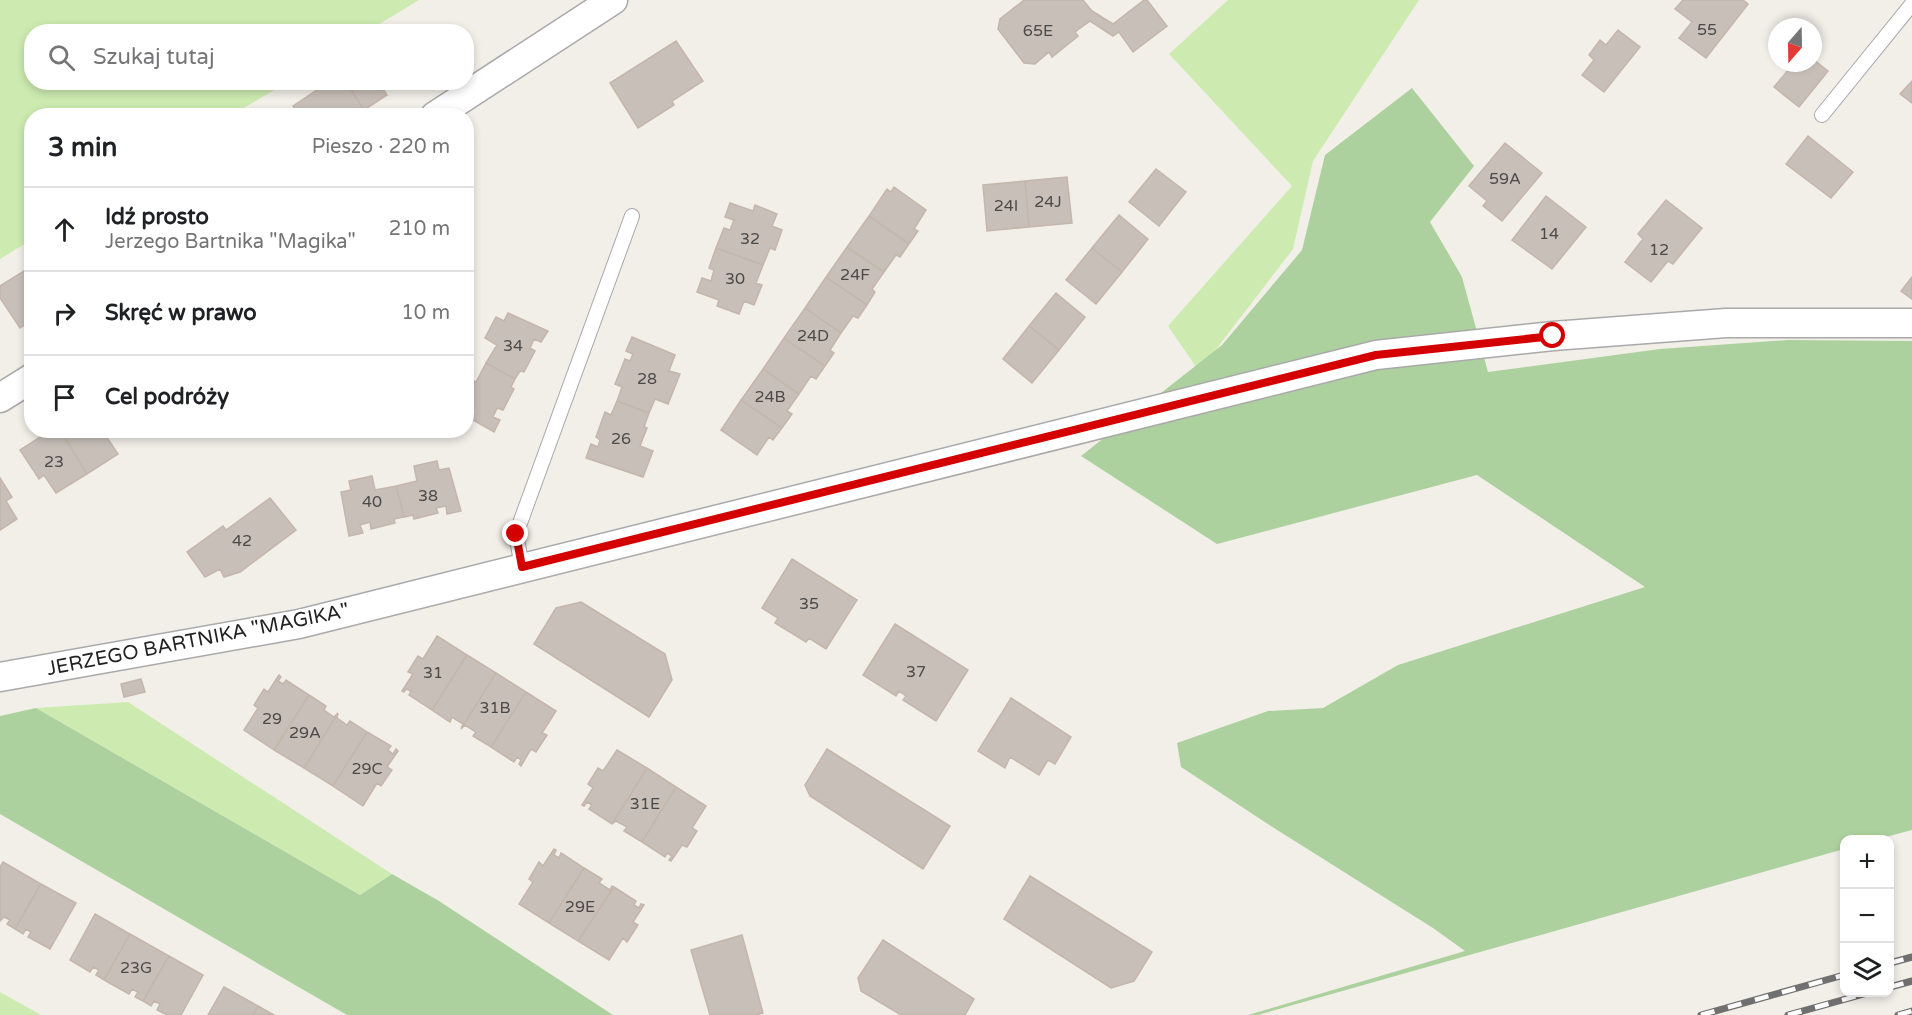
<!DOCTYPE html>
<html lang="pl">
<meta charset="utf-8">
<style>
body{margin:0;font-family:"Varela Round",sans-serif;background:#f6f6f6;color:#202124}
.controls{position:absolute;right:18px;bottom:18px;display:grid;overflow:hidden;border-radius:12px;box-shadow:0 3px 9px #0003}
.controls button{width:54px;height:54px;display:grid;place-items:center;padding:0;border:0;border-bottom:2px solid #e0e0e0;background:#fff;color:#202124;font:30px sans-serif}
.compass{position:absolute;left:1768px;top:18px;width:54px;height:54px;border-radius:50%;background:#fff;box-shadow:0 3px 9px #0003;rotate:200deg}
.stop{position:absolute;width:18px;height:18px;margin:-14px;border:4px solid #d40000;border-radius:50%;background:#fff}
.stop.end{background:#d40000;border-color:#fff;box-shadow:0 2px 6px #0008}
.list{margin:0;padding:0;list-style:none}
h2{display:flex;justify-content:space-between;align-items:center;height:78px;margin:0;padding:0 24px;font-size:26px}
h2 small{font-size:20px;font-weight:400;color:#757577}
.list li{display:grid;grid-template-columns:39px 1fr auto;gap:18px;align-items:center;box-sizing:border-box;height:84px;padding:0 24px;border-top:2px solid #e0e0e0}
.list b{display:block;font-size:22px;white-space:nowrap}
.list p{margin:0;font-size:20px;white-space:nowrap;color:#757577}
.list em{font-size:20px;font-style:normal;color:#757577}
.icon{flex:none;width:33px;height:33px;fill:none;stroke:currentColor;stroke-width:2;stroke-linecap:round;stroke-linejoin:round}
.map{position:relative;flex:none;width:1912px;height:1015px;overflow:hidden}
.search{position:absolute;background:#fff;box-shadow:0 3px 9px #0003;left:24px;top:24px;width:450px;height:66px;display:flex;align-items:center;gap:15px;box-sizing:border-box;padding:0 21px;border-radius:24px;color:#757577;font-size:22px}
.panel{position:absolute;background:#fff;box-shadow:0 3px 9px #0003;left:24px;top:108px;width:450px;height:330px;border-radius:24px}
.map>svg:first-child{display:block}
.grass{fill:#cdebb0}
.forest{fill:#add19e}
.building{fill:#c7bfb8;stroke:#c4b6ab;stroke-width:1.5}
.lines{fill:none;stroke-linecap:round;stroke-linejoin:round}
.lane-casing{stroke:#a9a9a9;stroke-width:16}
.street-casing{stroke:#a9a9a9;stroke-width:31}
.lane{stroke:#fff;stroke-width:14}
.street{stroke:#fff;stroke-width:28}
.rail-casing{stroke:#707070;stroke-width:7}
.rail{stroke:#fff;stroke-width:4.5;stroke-dasharray:14;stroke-linecap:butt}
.route{stroke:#d40000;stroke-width:8}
.labels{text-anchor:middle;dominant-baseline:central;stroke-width:5;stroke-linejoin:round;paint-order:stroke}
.number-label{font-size:16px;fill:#4b4948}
.street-label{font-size:20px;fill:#222;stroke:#fff}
</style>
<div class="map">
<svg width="1912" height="1015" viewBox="0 0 1912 1015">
<rect width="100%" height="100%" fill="#f2efe9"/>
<!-- grass -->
<path class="grass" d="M0,0h419l-51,31 -336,1v50l254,1 -54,32 -200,1 -1,124 -31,19z
M1228,0h191l-106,161 -20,88 -79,103 -5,34 -41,-60 124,-140 -123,-132z
M128,702l264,172 -32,21 -324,-187z
M0,992l41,23h-41z"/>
<!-- forest -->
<path class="forest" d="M1412,88l62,78 -44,56 32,55 26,95 172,-23 128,-9 124,1v489l-34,9 -34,1v9l-586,166h-10l217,-64 -32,-23 -159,-100 -93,-61 -4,-24 91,-32 55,-3 75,-43 247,-78 -168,-112 -260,69 -136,-88 141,-111 80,-95 23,-95z
M36,708l324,187 32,-21 47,27 174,114h-266l-347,-201v-98z"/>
<!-- building -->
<path class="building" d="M1024,0h59l9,11 21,13 31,-24h3l20,26 -34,26 -14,-20 -6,4 -23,-15 -15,11 3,4 -26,21 -3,-5 -14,12 -11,-1 -26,-34 2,-10z
M1683,0h60l5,4 -42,54 -27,-20 13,-16 -17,-13z
M1618,30l22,17 -36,45 -22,-17 12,-15 -5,-5 11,-15 6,5z
M676,41l27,40 -31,20 2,4 -36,23 -28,-45z
M1813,59l15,12 -29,36 -25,-20 20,-24h19z
M1912,81v22l-12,-9z
M329,82h17l18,28 -9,6h-56l-6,-10z
M346,82h46l-9,7 4,6 -23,15z
M1808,136l45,36 -22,26 -45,-34z
M1505,143l37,30 -40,48 -19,-15 4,-5 -18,-15z
M1156,169l30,23 -27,34 -30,-24z
M1067,177l5,46 -43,4 -4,-46z
M1025,181l4,46 -42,4 -4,-46z
M894,187l32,23 -12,19 4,2 -9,13 -40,-28 18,-27 4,3z
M1546,196l40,31 -34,42 -40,-29z
M1666,200l36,28 -29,36 -5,-3 -17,21 -26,-20 18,-23 -5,-5z
M730,203l23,8 2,-6 22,9 -5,12 10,4 -7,20 -5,-2 -7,17 -47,-17 8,-20 6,2 4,-10 -9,-3z
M1119,215l29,24 -26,33 -30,-24z
M869,216l40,28 -9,13 -4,-2 -12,17 -37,-25z
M847,247l37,25 -12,17 3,3 -8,13 -41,-28z
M716,248l47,17 -7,18 6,2 -8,20 -10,-4 -5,13 -22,-8 2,-6 -22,-8 5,-14 9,3 3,-11 -5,-2z
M1092,248l30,24 -26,32 -30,-24z
M32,266v54l-12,8 -20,-30v-12z
M826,277l41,28 -9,13 -5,-2 -12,17 -36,-25z
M1912,277v22l-11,-8z
M1056,293l29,24 -26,33 -30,-24z
M805,308l36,25 -11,17 4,3 -9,13 -41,-28z
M508,313l40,18 -7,11 -7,-3 -4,9 5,3 -11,21 -4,-1 -5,8 -29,-16 11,-18 -12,-7 11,-21 8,4z
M1029,326l30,24 -27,33 -29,-24z
M632,337l43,18 -6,16 11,3 -12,30 -13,-5 -6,14 -32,-12 5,-14 -7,-3 10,-25 5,2 3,-7 -7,-3z
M784,338l41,28 -9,13 -5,-3 -12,18 -36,-25z
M486,363l29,16 -4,8 3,2 -11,21 -6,-2 -4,9 7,3 -6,12 -28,-16v-39l10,5z
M763,369l36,25 -12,17 5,3 -10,14 -41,-28z
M741,400l41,28 -9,12 -4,-3 -12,18 -36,-25z
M617,401l32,12 -5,14 3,1 -7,18 13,5 -10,26 -57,-19 5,-14 7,3 2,-7 -4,-3 9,-25 6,3z
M51,430h9l27,44 -31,19 -12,-18 -5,4 -19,-29z
M60,430h52l-6,6 12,18 -31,20z
M437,461l2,9 10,-2 12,43 -14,3 -1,-8 -10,2 2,5 -24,6 -1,-4 -9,2 -8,-31 21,-5 -3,-15z
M372,476l3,14 21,-4 8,31 -10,2 1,4 -24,6 -1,-7 -10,3 3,8 -14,3 -8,-44 10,-2 -2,-9z
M0,478l12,19 -6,4 11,18 -17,11z
M270,498l26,32 -56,42 -16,5 -4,-8 -15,8 -18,-25 36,-26 3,4z
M792,559l65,41 -31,49 -17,-11 -3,4 -31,-19 3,-5 -16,-10z
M581,602l84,52 7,26 -23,37 -115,-73 22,-36z
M895,624l73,46 -32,51 -33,-21 3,-4 -7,-5 -3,5 -33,-21z
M437,636l30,19 -35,55 -23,-15 2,-4 -5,-2 -2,3 -2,-1 11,-17 -5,-2 10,-16 5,3z
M467,655l29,18 -35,56 2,-5 -11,-7 -2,5 -18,-12z
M496,673l30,19 -35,55 -18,-11 3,-4 -11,-7 -4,4z
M279,675l2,2 -3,4 5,3 3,-4 23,15 -35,55 -30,-20 14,-22 -4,-3 10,-16 4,3z
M141,679l4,13 -21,5 -3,-13z
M526,692l30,19 -14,22 5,2 -11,17 -5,-3 -10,17 -2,-2 2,-4 -4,-3 -3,5 -23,-15z
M309,695l17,11 -2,4 10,7 4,-4 -34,55 -30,-18z
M1011,698l60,39 -16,27 -7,-4 -9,15 -29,-18 -5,11 -27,-17z
M338,713l-1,5 10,7 3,-4 17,11 -34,54 -29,-18z
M367,732l24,14 -3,4 5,4 3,-5 2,2 -11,16 5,3 -11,16 -4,-3 -14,23 -30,-20z
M827,749l123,77 -27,43 -113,-73 -5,-11z
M617,750l30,18 -35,56 -23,-15 3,-4 -5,-3 -3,4 -2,-1 11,-17 -5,-4 10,-16 5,3z
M647,768l29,19 -34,55 -18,-11 3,-4 -11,-6 -4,3z
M676,787l30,19 -14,22 5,3 -10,16 -5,-2 -11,16 -2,-1 3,-4 -5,-3 -2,4 -23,-15z
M554,849l2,1 -2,5 5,3 2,-5 23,15 -35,55 -30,-19 14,-22 -4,-3 10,-17 4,4z
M3,862l38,22 -26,45 -8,-5 3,-4 -6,-3 -4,4v-54z
M584,868l18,11 -3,4 11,7 2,-4 2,1 -36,54 -29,-18z
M1030,876l122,76 -18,29 -23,7 -107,-69z
M41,884l35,19 -26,46 -22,-12 3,-5 -5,-3 -3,5 -8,-5z
M614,887l22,14 -2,4 5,3 2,-4 3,1 -11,17 5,3 -11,17 -4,-4 -14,22 -31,-19z
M95,914l35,20 -26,46 -8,-5 3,-5 -6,-3 -3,5 -20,-12z
M130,934l39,22 -26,45 -8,-4 3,-5 -6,-3 -3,5 -25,-14z
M742,935l21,78 -7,2h-46l-19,-65z
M883,940l91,59 -9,16h-64l-40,-24 -3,-13z
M169,956l34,19 -22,40h-14l-10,-5 3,-6 -6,-3 -3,5 -8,-5z
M224,987l34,19 -5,9h-45z
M258,1006l16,9h-21z"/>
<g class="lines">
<defs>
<path id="lane" d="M1822,115l90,-111
M522,567l-6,-33 116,-318"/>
<path id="street" d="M435,116l178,-116
M0,398l32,-20
M0,677l299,-53 1077,-269 177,-19 173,-13h186"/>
</defs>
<!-- lane casing -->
<use href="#lane" class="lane-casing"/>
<!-- street casing -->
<use href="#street" class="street-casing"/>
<!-- lane -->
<use href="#lane" class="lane"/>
<!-- street -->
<use href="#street" class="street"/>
<defs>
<path id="rail" d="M1890,963l22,-6
M1890,987l22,-6
M1701,1015l143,-40
M1788,1015l83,-23
M1898,1015l14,-4"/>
</defs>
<!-- rail casing -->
<use href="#rail" class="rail-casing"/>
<!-- rail -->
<use href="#rail" class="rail"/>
</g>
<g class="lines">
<!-- route -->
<path class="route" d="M516,534l6,33 854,-212 177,-19"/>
</g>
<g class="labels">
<!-- number labels -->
<g class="number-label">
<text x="1707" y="30">55</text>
<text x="1038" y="31">65E</text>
<text x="1505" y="179">59A</text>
<text x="1048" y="202">24J</text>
<text x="1006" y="206">24I</text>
<text x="1549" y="234">14</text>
<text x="750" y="239">32</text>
<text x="1659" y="250">12</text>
<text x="855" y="275">24F</text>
<text x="735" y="279">30</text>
<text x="813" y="336">24D</text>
<text x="513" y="346">34</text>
<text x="647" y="379">28</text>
<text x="770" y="397">24B</text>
<text x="621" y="439">26</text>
<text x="54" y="462">23</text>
<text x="428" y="496">38</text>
<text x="372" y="502">40</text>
<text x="242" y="541">42</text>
<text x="809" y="604">35</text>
<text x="916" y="672">37</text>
<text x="433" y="673">31</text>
<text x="495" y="708">31B</text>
<text x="272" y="719">29</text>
<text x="305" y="733">29A</text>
<text x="367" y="769">29C</text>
<text x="645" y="804">31E</text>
<text x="580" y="907">29E</text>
<text x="136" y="968">23G</text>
</g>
<!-- street labels -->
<g class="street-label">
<text transform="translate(198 640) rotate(-11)">JERZEGO BARTNIKA "MAGIKA"</text>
</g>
</g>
</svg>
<div class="controls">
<button>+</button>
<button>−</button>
<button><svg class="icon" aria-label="layers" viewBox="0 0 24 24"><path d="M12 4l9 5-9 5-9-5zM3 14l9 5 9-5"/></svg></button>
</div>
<svg class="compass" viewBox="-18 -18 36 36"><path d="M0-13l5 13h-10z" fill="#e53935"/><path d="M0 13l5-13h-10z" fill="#757577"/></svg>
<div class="stop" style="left:1553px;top:336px"></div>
<div class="stop end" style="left:516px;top:534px"></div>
<div class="search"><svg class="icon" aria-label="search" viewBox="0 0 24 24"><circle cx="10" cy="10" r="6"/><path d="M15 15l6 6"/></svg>Szukaj tutaj</div>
<section class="panel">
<h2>3 min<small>Pieszo · 220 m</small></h2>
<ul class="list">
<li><svg class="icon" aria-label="ahead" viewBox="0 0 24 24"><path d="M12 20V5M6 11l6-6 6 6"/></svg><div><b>Idź prosto</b><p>Jerzego Bartnika &quot;Magika&quot;</p></div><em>210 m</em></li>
<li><svg class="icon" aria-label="right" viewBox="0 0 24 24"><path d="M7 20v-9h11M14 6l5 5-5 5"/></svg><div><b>Skręć w prawo</b></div><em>10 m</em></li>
<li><svg class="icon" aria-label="arrive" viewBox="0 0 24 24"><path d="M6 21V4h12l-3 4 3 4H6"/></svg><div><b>Cel podróży</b></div></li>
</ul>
</section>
</div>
